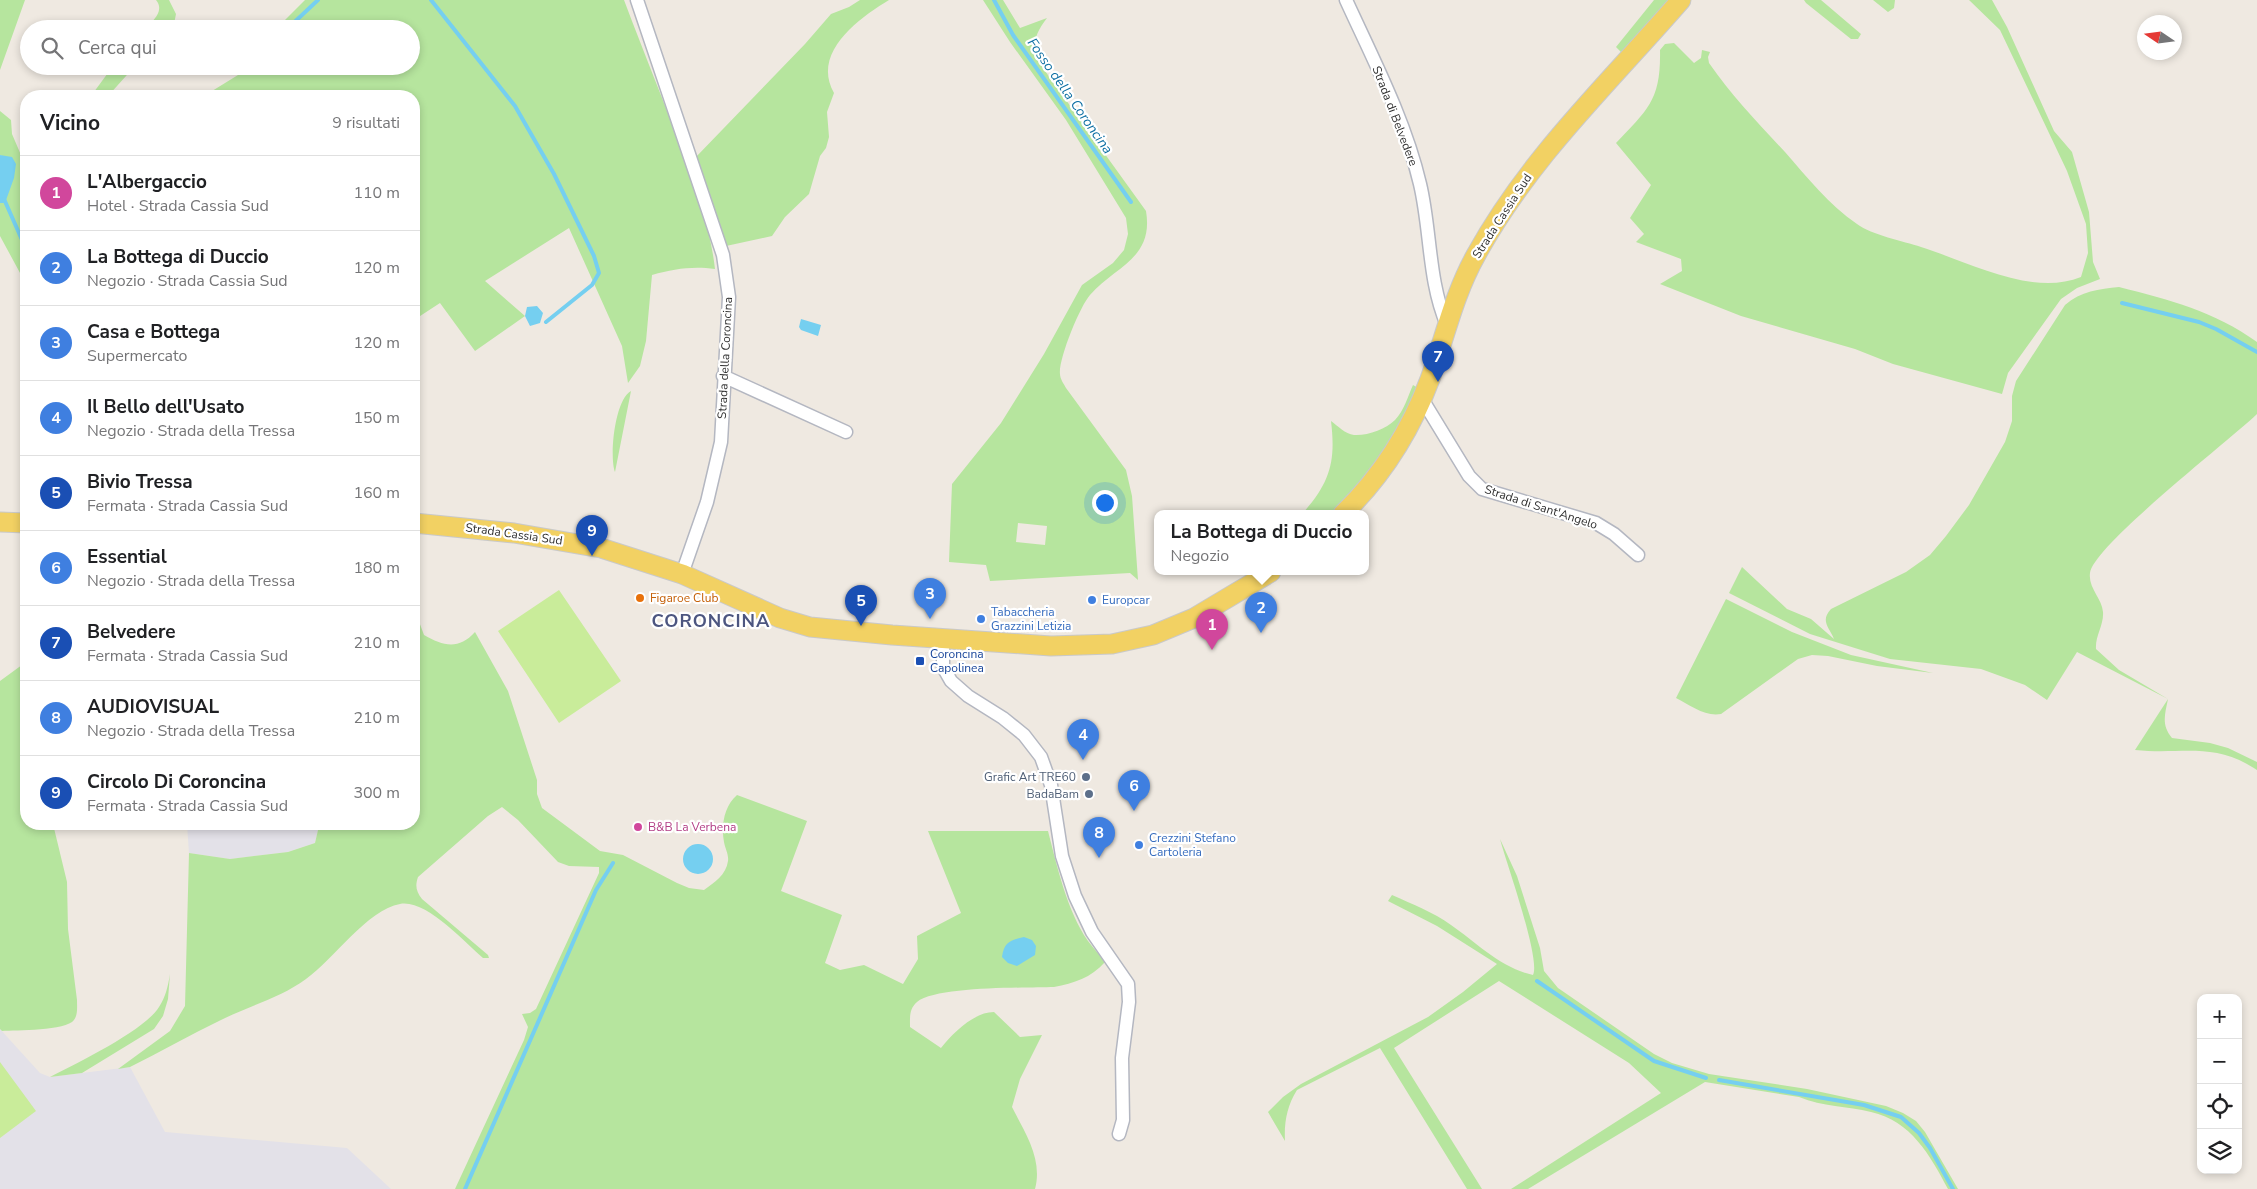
<!DOCTYPE html>
<html lang="it">
<meta charset="utf-8">
<style>
body{margin:0;font-family:"Nunito Sans",sans-serif;background:#f6f6f6;color:#202124}
.controls{position:absolute;right:15px;bottom:15px;display:grid;overflow:hidden;border-radius:10px;box-shadow:0 2px 8px #0003}
.controls button{width:45px;height:45px;display:grid;place-items:center;padding:0;border:0;border-bottom:1px solid #e0e0e0;background:#fff;color:#202124;font:25px sans-serif}
.compass{position:absolute;left:2137px;top:15px;width:45px;height:45px;border-radius:50%;background:#fff;box-shadow:0 2px 8px #0003;rotate:283deg}
.you{position:absolute;left:1104px;top:502px;width:18px;height:18px;margin:-12px;border:4px solid #fff;border-radius:50%;background:#1a73e8;box-shadow:0 0 0 8px #1a73e833}
.badge{display:grid;place-items:center;width:32px;height:32px;border-radius:50%;background:#4264fb;color:#fff;font-size:16px;font-weight:700}
.pin{position:absolute;translate:-50% -41px;filter:drop-shadow(0 1px 2px #0008)}
.pin::after{content:'';position:absolute;top:26px;width:18px;height:15px;background:inherit;clip-path:polygon(0 0,100% 0,50% 100%)}
.popup{position:absolute;left:1154px;top:510px;width:215px;height:65px;box-sizing:border-box;display:grid;place-content:center;border-radius:10px;background:#fff;filter:drop-shadow(0 1px 4px #0005);font-size:16px;white-space:nowrap;color:#757577}
.popup b{font-size:19px;color:#202124}
.popup::after{content:'';position:absolute;left:50%;top:100%;margin-left:-10px;border:10px solid transparent;border-top-color:#fff}
.list{margin:0;padding:0;list-style:none}
h2{display:flex;justify-content:space-between;align-items:center;height:65px;margin:0;padding:0 20px;font-size:21px}
h2 small{font-size:16px;font-weight:400;color:#757577}
.list li{display:grid;grid-template-columns:32px 1fr auto;gap:15px;align-items:center;box-sizing:border-box;height:75px;padding:0 20px;border-top:1px solid #e0e0e0}
.list b{display:block;font-size:19px;white-space:nowrap}
.list p{margin:0;font-size:16px;white-space:nowrap;color:#757577}
.list em{font-size:16px;font-style:normal;color:#757577}
.icon{flex:none;width:28px;height:28px;fill:none;stroke:currentColor;stroke-width:2;stroke-linecap:round;stroke-linejoin:round}
.map{position:relative;flex:none;width:2257px;height:1189px;overflow:hidden}
.search{position:absolute;background:#fff;box-shadow:0 2px 8px #0003;left:20px;top:20px;width:400px;height:55px;display:flex;align-items:center;gap:12px;box-sizing:border-box;padding:0 18px;border-radius:28px;color:#757577;font-size:19px}
.panel{position:absolute;background:#fff;box-shadow:0 2px 8px #0003;left:20px;top:90px;width:400px;height:740px;border-radius:20px}
.map>svg:first-child{display:block}
.industrial{fill:#e3e1e8}
.green{fill:#b6e59e;fill-rule:evenodd}
.pitch{fill:#c9ec9a}
.water{fill:#75cff0}
.lines{fill:none;stroke-linecap:round;stroke-linejoin:round}
.stream{stroke:#75cff0;stroke-width:4}
.minor-casing{stroke:#b4b7c1;stroke-width:15}
.primary-casing{stroke:#c9c9c9;stroke-width:21}
.minor{stroke:#fff;stroke-width:12}
.primary{stroke:#f2d163;stroke-width:19}
.food-dot{fill:#e8710a;stroke:#fff;stroke-width:2}
.shop-dot{fill:#3f7fe0;stroke:#fff;stroke-width:2}
.transit-dot{fill:#1a4fb4;stroke:#fff;stroke-width:2}
.service-dot{fill:#5c6f8a;stroke:#fff;stroke-width:2}
.hotel-dot{fill:#d1479c;stroke:#fff;stroke-width:2}
.labels{text-anchor:middle;dominant-baseline:central;stroke-width:4.5;stroke-linejoin:round;paint-order:stroke}
.street-label{font-size:12px;fill:#2e2e2e;stroke:#fff}
.food-label{font-size:12px;fill:#c56008;stroke:#fff;text-anchor:start}
.shop-label{font-size:12px;fill:#366cbe;stroke:#fff;text-anchor:start}
.transit-label{font-size:12px;fill:#164399;stroke:#fff;text-anchor:start}
.service-label{font-size:12px;fill:#4e5e75;stroke:#fff;text-anchor:end}
.hotel-label{font-size:12px;fill:#b23c85;stroke:#fff;text-anchor:start}
.water-label{font-size:14px;font-style:italic;fill:#0d6fa3;stroke:#fff}
.district-label{font-size:18px;font-weight:bold;letter-spacing:1px;fill:#4d5680;stroke:#fff}
</style>
<div class="map">
<svg width="2257" height="1189" viewBox="0 0 2257 1189">
<rect width="100%" height="100%" fill="#efe9e1"/>
<!-- industrial -->
<path class="industrial" d="M187,824h129l2,6 -3,13 -27,9 -58,7 -41,-6z
M0,1029l40,44 10,4 80,-10 35,65 182,16 44,41h-391z"/>
<!-- green -->
<path class="green" d="M0,0h25l-25,70z
M156,0h13l7,14 -2,10 -4,5h-25c8,-8 20,-18 11,-29z
M305,0h319c21,56 44,111 64,167 12,33 23,67 27,102 -23,-3 -41,0 -63,6l-6,66 -6,25 -12,17 -6,-37 -53,-118 -84,53 40,35 -50,35 -35,-48 -26,17v-224h-210l34,-21 6,-9h167v-37h-135z
M860,0h29c-30,18 -78,53 -55,93l-7,19 2,25 -3,11 -6,8 -11,38 -24,23 -13,19 -46,10 -31,-88 110,-114 26,-30 18,-7z
M983,0h20l17,28 27,-10c-10,13 -14,22 -12,39l111,154c8,48 -31,55 -56,84 -10,11 -32,65 -30,79 0,5 4,10 6,14l60,82 6,26 6,84 -8,-7 -140,8 -4,-16 -37,-3 3,-78 49,-61 43,-69 38,-69 31,-22 11,-13 4,-16 -2,-16 -60,-98 -56,-78zM1018,523l29,3 -2,19 -29,-3z
M1654,0h17l-49,53 -6,-6z
M1804,0h17l40,34 -3,5h-7l-45,-36z
M1873,0h22l-1,8 -6,4z
M1969,0h23l15,27 47,104 18,21 17,60 4,50 7,17 -23,9 -16,11 -53,74 -6,21 -109,-30 -38,-15 -114,-33 -81,-32 22,-13 -1,-12 -45,-17 8,-8 -14,-16 21,-33 -35,-42c32,-34 45,-43 44,-93l5,-6 9,-1 20,20 7,-5 1,-8 8,2 -2,5 1,6c22,32 50,61 76,89 22,25 44,53 72,72 15,11 46,17 64,23 48,15 111,50 160,30l7,-24 -2,-29 -19,-53 -67,-141z
M113,66h22l-27,30h-17z
M0,111l11,9 1,14 12,28 1,29 1,-1v94l-26,-48v-33l5,-1 -3,-46 -2,-1z
M2119,287c51,13 95,24 138,55v72c-27,26 -164,132 -167,159 -2,15 12,25 13,39 1,13 -8,24 -7,37l23,21 49,29c-3,15 -7,26 4,39l38,5 18,5 29,14v8c-44,-29 -74,-15 -122,-20l33,-51 -91,-47 -30,48 -22,-15 -44,-16 -91,-10 -80,-25 -81,-41 13,-26 45,42 24,10 23,20c-5,-12 -14,-18 -3,-30l75,-37 24,-17 16,-19 23,-31 36,-63 7,-21v-25l4,-15 49,-76c16,-14 34,-16 54,-18z
M1413,385l5,3 -18,39 -47,68 -21,19h-30c28,-31 34,-52 29,-93 7,5 14,13 23,14 13,1 32,-6 41,-15 9,-9 13,-24 18,-35z
M631,391l-16,81c-6,-16 0,-73 16,-81z
M1726,599l66,33 59,23 82,18 -56,-7 -49,-10 -16,-1 -14,4 -77,55c-16,3 -31,-9 -45,-16z
M414,608l10,27c19,11 35,15 51,-3l33,59 29,89v14l5,14 58,43 23,4 54,28 12,5 15,2c11,-8 22,-15 24,-29 1,-6 -3,-13 -4,-19 -3,-16 0,-36 13,-47l70,26 -26,70 61,24 -17,48 15,7 24,-5 39,19 15,-25 -1,-23 44,-23 -33,-82h120c9,35 19,80 40,110 5,7 12,14 17,21 -14,16 -31,21 -51,25 -29,1 -117,-1 -137,15 -8,7 -7,15 -7,25l31,21c12,-15 33,-36 53,-36l26,25 22,-2 -22,44 -8,28c13,26 31,52 23,82h-580l69,-149 4,-13 -6,-13 8,-1 6,-4 63,-136v-6l-30,-1 -11,-4 -40,-42 -16,-13 -14,9 -70,61c-3,9 -2,14 4,22l66,56 1,3h-6c-19,-16 -57,-59 -83,-54 -32,5 -67,56 -94,75 -26,19 -57,27 -85,41 -31,15 -61,32 -91,47l-12,2 52,-38 15,-25 4,-153 41,6 58,-7 27,-9 3,-13 -2,-6h98z
M26,662v162h27l14,58 1,47 9,71c0,6 1,15 -3,20 -8,11 -58,10 -72,11l-2,-2v-348z
M1500,839l17,37 23,72 4,23 14,17 96,66 18,9 37,11 98,15 79,17 17,7 13,8 9,11 33,57h-10c-18,-34 -37,-68 -77,-77 -24,-6 -48,-5 -72,-15l-94,-15 -177,107h-17l150,-96 -32,-30 -130,-82 -105,67 88,141h-15l-87,-141 -83,42c-10,16 -13,32 -12,51l-17,-29 15,-15 18,-13 127,-67 35,-25 34,-28 -60,-38 -49,-25 4,-6c20,9 41,17 59,30 26,18 50,43 82,50 8,-16 -27,-113 -33,-136z
M170,974l-2,25 -5,17 -9,13 -72,44 -32,4c27,-14 94,-46 109,-70 7,-11 9,-21 11,-33z"/>
<!-- pitch -->
<path class="pitch" d="M559,590l62,91 -62,42 -61,-92z
M0,1062l36,49 -36,27z"/>
<!-- water -->
<path class="water" d="M0,155l12,2 4,7 -2,14 -9,25h-5z
M537,306l6,7 -3,10 -10,3 -5,-10 2,-9z
M801,319l20,6 -3,11 -17,-6 -2,-3z
M683 859a15 15 0 1 1 30 0a15 15 0 1 1-30 0Z
M1024,937l8,3 4,6 -1,9 -18,11 -9,-3 -6,-6c2,-15 8,-17 22,-20z"/>
<g class="lines">
<!-- stream -->
<path class="stream" d="M431,0l84,106 39,68 40,82 5,17 -7,12 -46,37
M994,0l19,35 118,167
M287,29l31,-29
M4,199l22,50
M2122,303l77,19 17,7 41,23
M1537,981l117,80 52,17
M1719,1080l145,25 37,12 18,16 11,15 23,41
M465,1189l131,-299 17,-27"/>
<defs>
<path id="minor" d="M637,0l86,255 6,42 -8,145 -14,60 -25,72
M1346,0c27,59 59,120 74,184 11,46 8,97 27,141
M723,376l123,56
M1422,399l47,77 13,13 114,34 18,11 24,21
M943,639v28l8,14 17,15 35,22 21,17 17,22 10,28 11,71 13,40 17,36 36,52 1,18 -7,56 1,62 -4,14"/>
<path id="primary" d="M1343,514c39,-38 68,-84 87,-135 15,-42 24,-85 46,-124 53,-97 133,-172 205,-255
M0,522l26,1
M414,523l100,10 87,15 81,26 98,44 30,9 82,8 159,11 61,-2 41,-9 41,-17 77,-46"/>
</defs>
<!-- minor casing -->
<use href="#minor" class="minor-casing"/>
<!-- primary casing -->
<use href="#primary" class="primary-casing"/>
<!-- minor -->
<use href="#minor" class="minor"/>
<!-- primary -->
<use href="#primary" class="primary"/>
</g>
<!-- markers -->
<circle class="food-dot" cx="640" cy="598" r="5"/>
<g class="shop-dot">
<circle cx="1092" cy="600" r="5"/>
<circle cx="981" cy="619" r="5"/>
<circle cx="1139" cy="845" r="5"/>
</g>
<rect class="transit-dot" x="915" y="656" width="10" height="10" rx="2.5"/>
<g class="service-dot">
<circle cx="1086" cy="777" r="5"/>
<circle cx="1089" cy="794" r="5"/>
</g>
<circle class="hotel-dot" cx="638" cy="827" r="5"/>
<g class="labels">
<!-- street labels -->
<g class="street-label">
<text transform="translate(1395 116) rotate(69)">Strada di Belvedere</text>
<text transform="translate(1502 216) rotate(-57)">Strada Cassia Sud</text>
<text transform="translate(725 358) rotate(-87)">Strada della Coroncina</text>
<text transform="translate(1541 507) rotate(18)">Strada di Sant'Angelo</text>
<text transform="translate(514 534) rotate(8)">Strada Cassia Sud</text>
</g>
<!-- food labels -->
<g class="food-label">
<text x="650" y="598">Figaroe Club</text>
</g>
<!-- shop labels -->
<g class="shop-label">
<text x="1102" y="600">Europcar</text>
<text x="991" y="612">Tabaccheria<tspan x="991" dy="14">Grazzini Letizia</tspan></text>
<text x="1149" y="838">Crezzini Stefano<tspan x="1149" dy="14">Cartoleria</tspan></text>
</g>
<!-- transit labels -->
<g class="transit-label">
<text x="930" y="654">Coroncina<tspan x="930" dy="14">Capolinea</tspan></text>
</g>
<!-- service labels -->
<g class="service-label">
<text x="1076" y="777">Grafic Art TRE60</text>
<text x="1079" y="794">BadaBam</text>
</g>
<!-- hotel labels -->
<g class="hotel-label">
<text x="648" y="827">B&amp;B La Verbena</text>
</g>
<!-- water labels -->
<g class="water-label">
<text transform="translate(1070 96) rotate(55)">Fosso della Coroncina</text>
</g>
<!-- district labels -->
<g class="district-label">
<text x="711" y="621">CORONCINA</text>
</g>
</g>
</svg>
<div class="controls">
<button>+</button>
<button>−</button>
<button><svg class="icon" aria-label="locate" viewBox="0 0 24 24"><circle cx="12" cy="12" r="6"/><path d="M12 2v4M12 18v4M2 12h4M18 12h4"/></svg></button>
<button><svg class="icon" aria-label="layers" viewBox="0 0 24 24"><path d="M12 4l9 5-9 5-9-5zM3 14l9 5 9-5"/></svg></button>
</div>
<svg class="compass" viewBox="-18 -18 36 36"><path d="M0-13l5 13h-10z" fill="#e53935"/><path d="M0 13l5-13h-10z" fill="#757577"/></svg>
<div class="you"></div>
<div class="pin badge" style="left:1212px;top:650px;background:#d1479c">1</div>
<div class="pin badge" style="left:1261px;top:633px;background:#3f7fe0">2</div>
<div class="popup"><b>La Bottega di Duccio</b>Negozio</div>
<div class="pin badge" style="left:930px;top:619px;background:#3f7fe0">3</div>
<div class="pin badge" style="left:1083px;top:760px;background:#3f7fe0">4</div>
<div class="pin badge" style="left:861px;top:626px;background:#1a4fb4">5</div>
<div class="pin badge" style="left:1134px;top:811px;background:#3f7fe0">6</div>
<div class="pin badge" style="left:1438px;top:382px;background:#1a4fb4">7</div>
<div class="pin badge" style="left:1099px;top:858px;background:#3f7fe0">8</div>
<div class="pin badge" style="left:592px;top:556px;background:#1a4fb4">9</div>
<div class="search"><svg class="icon" aria-label="search" viewBox="0 0 24 24"><circle cx="10" cy="10" r="6"/><path d="M15 15l6 6"/></svg>Cerca qui</div>
<section class="panel">
<h2>Vicino<small>9 risultati</small></h2>
<ul class="list">
<li><span class="badge" style="background:#d1479c">1</span><div><b>L'Albergaccio</b><p>Hotel · Strada Cassia Sud</p></div><em>110 m</em></li>
<li><span class="badge" style="background:#3f7fe0">2</span><div><b>La Bottega di Duccio</b><p>Negozio · Strada Cassia Sud</p></div><em>120 m</em></li>
<li><span class="badge" style="background:#3f7fe0">3</span><div><b>Casa e Bottega</b><p>Supermercato</p></div><em>120 m</em></li>
<li><span class="badge" style="background:#3f7fe0">4</span><div><b>Il Bello dell'Usato</b><p>Negozio · Strada della Tressa</p></div><em>150 m</em></li>
<li><span class="badge" style="background:#1a4fb4">5</span><div><b>Bivio Tressa</b><p>Fermata · Strada Cassia Sud</p></div><em>160 m</em></li>
<li><span class="badge" style="background:#3f7fe0">6</span><div><b>Essential</b><p>Negozio · Strada della Tressa</p></div><em>180 m</em></li>
<li><span class="badge" style="background:#1a4fb4">7</span><div><b>Belvedere</b><p>Fermata · Strada Cassia Sud</p></div><em>210 m</em></li>
<li><span class="badge" style="background:#3f7fe0">8</span><div><b>AUDIOVISUAL</b><p>Negozio · Strada della Tressa</p></div><em>210 m</em></li>
<li><span class="badge" style="background:#1a4fb4">9</span><div><b>Circolo Di Coroncina</b><p>Fermata · Strada Cassia Sud</p></div><em>300 m</em></li>
</ul>
</section>
</div>
